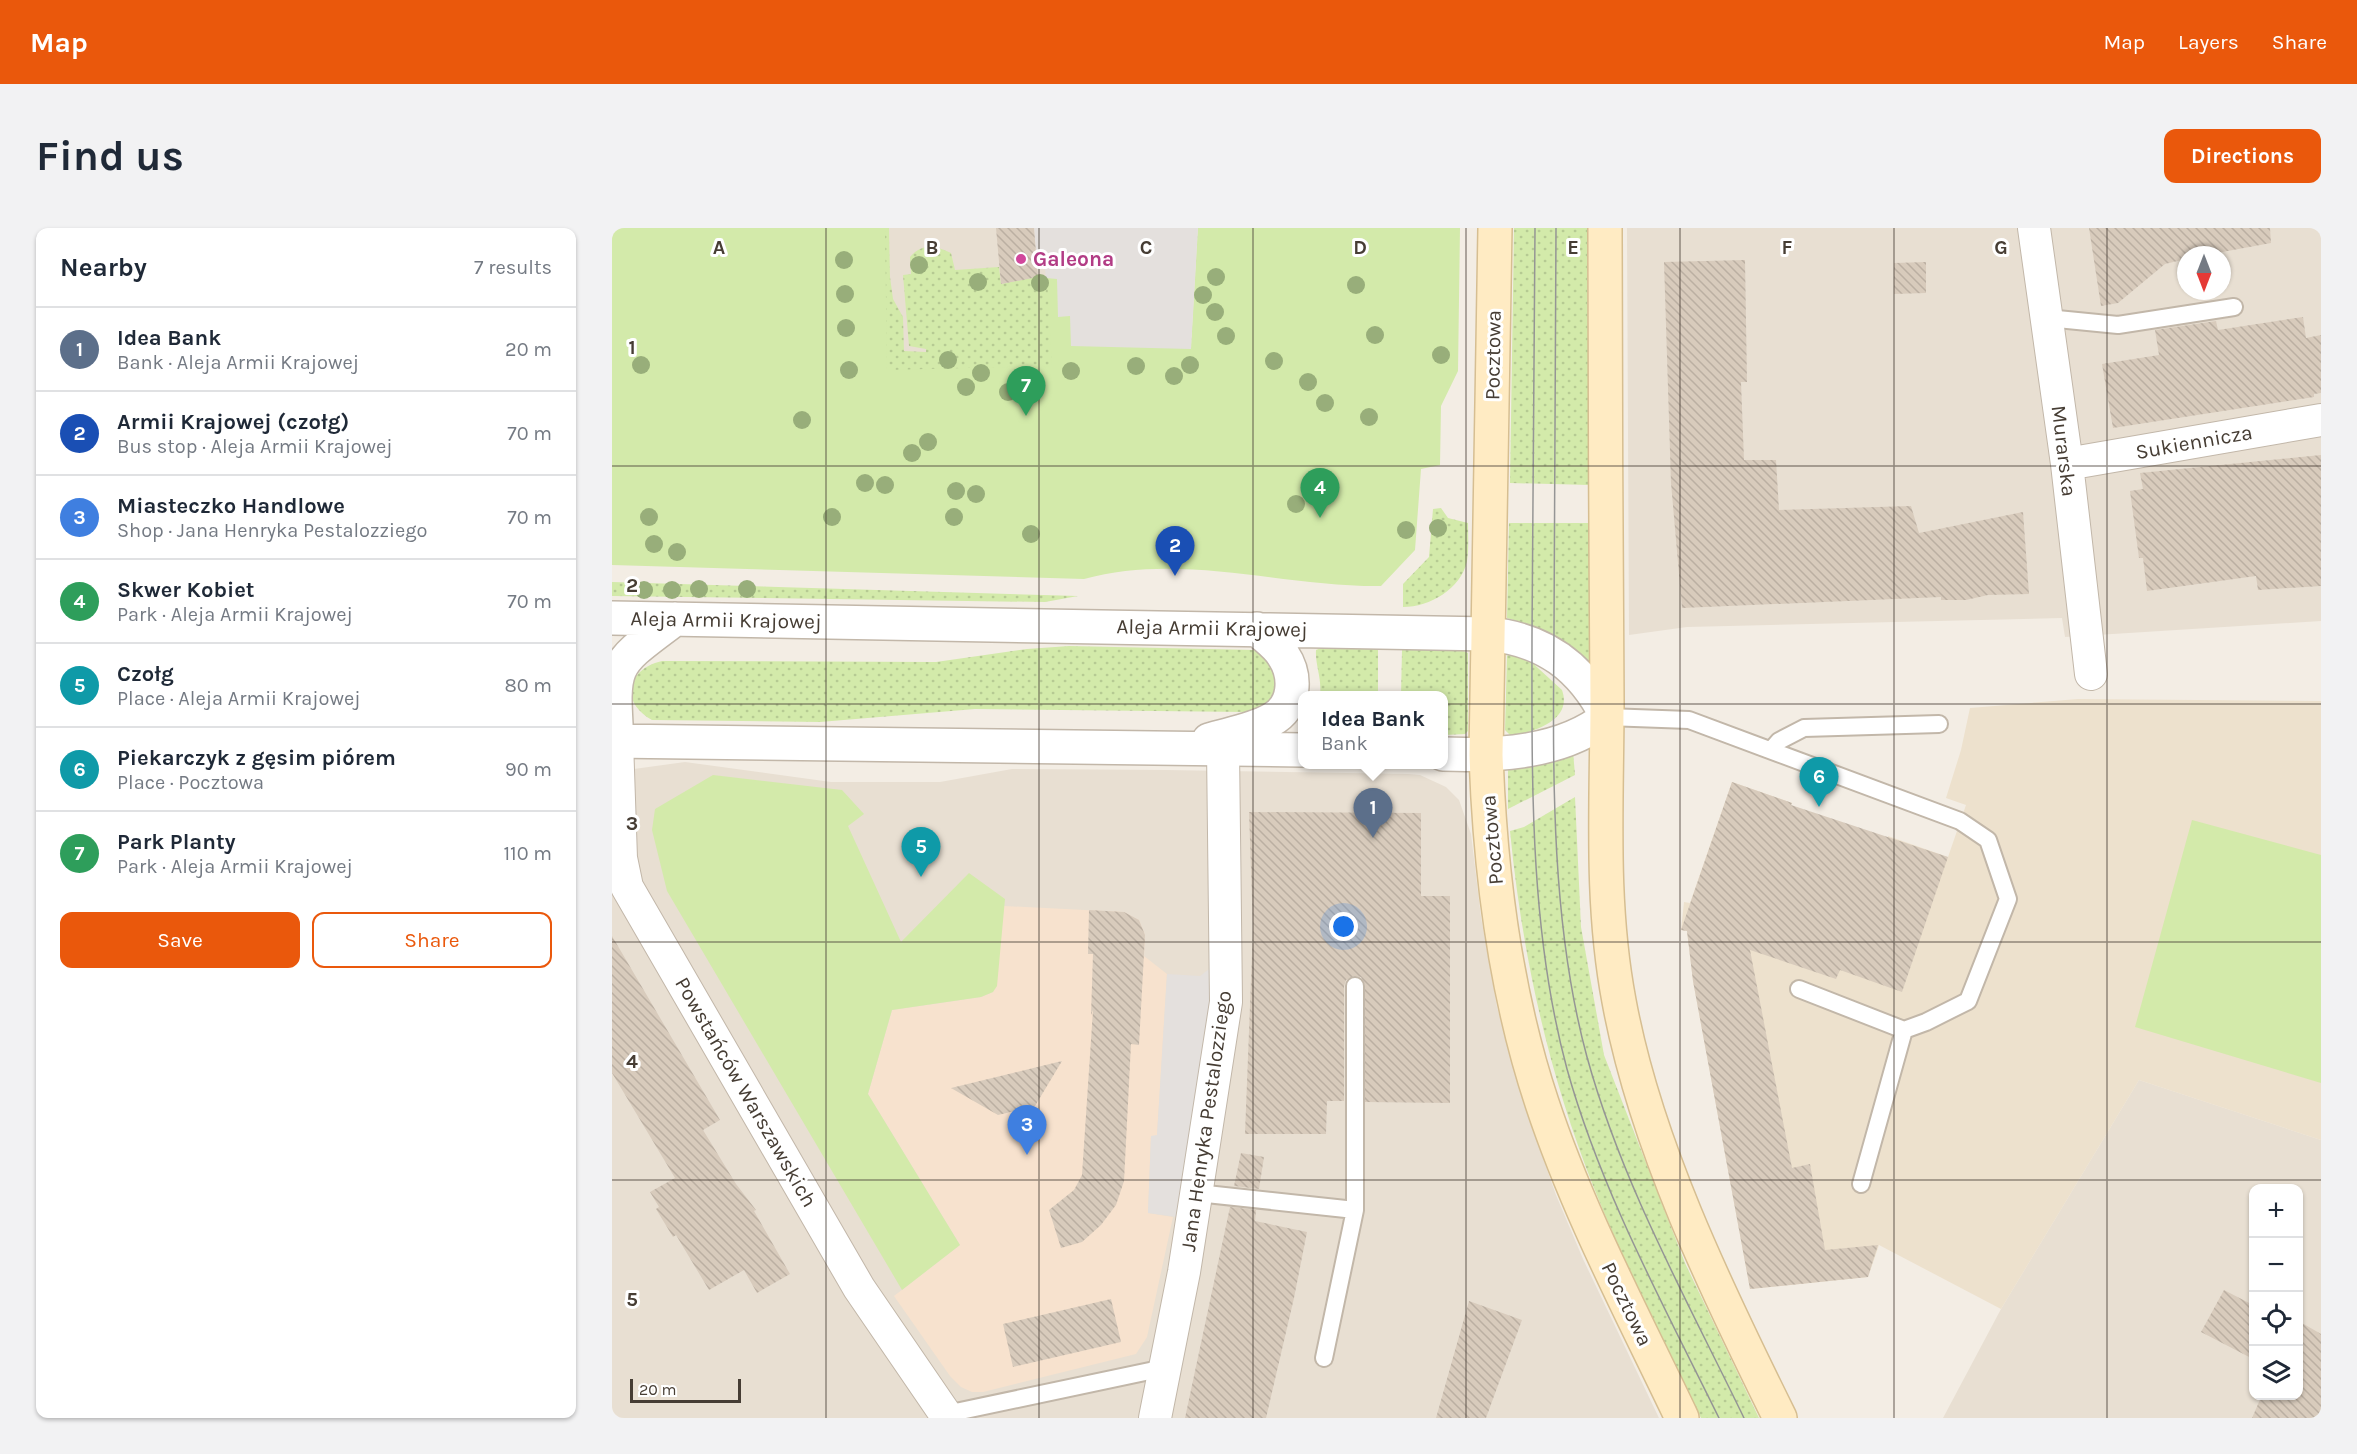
<!DOCTYPE html>
<meta charset="utf-8">
<style>
body{margin:0;font-family:Karla,sans-serif;background:#f2f2f3;color:#1f2937}
.controls{position:absolute;right:18px;bottom:18px;display:grid;overflow:hidden;border-radius:12px;box-shadow:0 2px 4px #0004}
.controls button{width:54px;height:54px;display:grid;place-items:center;padding:0;border:0;border-bottom:2px solid #e0e1e3;background:#fff;color:#1f2937;font:30px sans-serif}
.compass{position:absolute;left:1565px;top:18px;width:54px;height:54px;border-radius:50%;background:#fff;box-shadow:0 2px 4px #0004;rotate:180deg}
.scale{position:absolute;left:18px;bottom:15px;width:111px;box-sizing:border-box;padding-left:6px;border:3px solid #463d34;border-top:0;font-size:16px;line-height:21px;white-space:nowrap;color:#463d34;-webkit-text-stroke:4px #fff;paint-order:stroke}
.you{position:absolute;left:732px;top:699px;width:21px;height:21px;margin:-15px;border:4px solid #fff;border-radius:50%;background:#1a73e8;box-shadow:0 0 0 9px #1a73e833}
.badge{display:grid;place-items:center;width:39px;height:39px;border-radius:50%;background:#ea580c;color:#fff;font-size:20px;font-weight:700}
.pin{position:absolute;translate:-50% -50px;filter:drop-shadow(0 2px 3px #0008)}
.pin::after{content:'';position:absolute;top:32px;width:21px;height:18px;background:inherit;clip-path:polygon(0 0,100% 0,50% 100%)}
.popup{position:absolute;left:686px;top:463px;width:150px;height:78px;box-sizing:border-box;display:grid;place-content:center;border-radius:12px;background:#fff;filter:drop-shadow(0 2px 4px #0005);font-size:20px;white-space:nowrap;color:#747a83}
.popup b{font-size:22px;color:#1f2937}
.popup::after{content:'';position:absolute;left:50%;top:100%;margin-left:-12px;border:12px solid transparent;border-top-color:#fff}
.list{margin:0;padding:0;list-style:none}
h2{display:flex;justify-content:space-between;align-items:center;height:78px;margin:0;padding:0 24px;font-size:26px}
h2 small{font-size:20px;font-weight:400;color:#747a83}
.list li{display:grid;grid-template-columns:39px 1fr auto;gap:18px;align-items:center;box-sizing:border-box;height:84px;padding:0 24px;border-top:2px solid #e0e1e3}
.list b{display:block;font-size:22px;white-space:nowrap}
.list p{margin:0;font-size:20px;white-space:nowrap;color:#747a83}
.list em{font-size:20px;font-style:normal;color:#747a83}
.actions{display:flex;gap:12px;padding:18px 24px}
.actions a{flex:1;padding:14px 0;border:2px solid #ea580c;border-radius:12px;text-align:center;font-size:21px;color:#ea580c}
.actions .main{background:#ea580c;color:#fff}
.icon{flex:none;width:33px;height:33px;fill:none;stroke:currentColor;stroke-width:2;stroke-linecap:round;stroke-linejoin:round}
.map{position:relative;flex:none;width:1709px;height:1190px;overflow:hidden;border-radius:12px}
header{display:flex;align-items:center;gap:36px;box-sizing:border-box;height:84px;padding:0 30px;background:#ea580c;color:#fff}
header strong{font-size:28px}
nav{display:flex;gap:33px;margin-inline-start:auto;font-size:21px}
.intro{display:flex;align-items:center;justify-content:space-between;box-sizing:border-box;height:144px;padding:0 36px}
h1{margin:0;font-size:42px}
.button{padding:15px 27px;border-radius:12px;background:#ea580c;color:#fff;font-size:21px;font-weight:700}
main{display:flex;gap:36px;padding:0 36px}
aside{flex:1;background:#fff;border-radius:12px;box-shadow:0 2px 4px #0004}
.map>svg:first-child{display:block}
.residential{fill:#e8dfd2;fill-rule:evenodd}
.commercial{fill:#f7e2ce}
.education{fill:#ede1cd}
.grass{fill:url(#grass-dots)}
.park{fill:#d3eaaa}
.parking{fill:#e4e0dd}
.building{fill:url(#building-back-hatch)}
.lines{fill:none;stroke-linecap:round;stroke-linejoin:round}
.service-casing{stroke:#c2b7a9;stroke-width:20}
.minor-casing{stroke:#c2b7a9;stroke-width:34}
.tertiary-casing{stroke:#c2b7a9;stroke-width:36}
.secondary-casing{stroke:#d6be91;stroke-width:36}
.service{stroke:#fff;stroke-width:16}
.minor{stroke:#fff;stroke-width:32}
.tertiary{stroke:#fff;stroke-width:33}
.secondary{stroke:#ffebc3;stroke-width:33}
.tram{stroke:#959595;stroke-width:1.5}
.tree{fill:#98ae7a}
.grid{fill:none;stroke:#463d34;stroke-width:1.5;stroke-opacity:0.55}
.hotel-dot{fill:#d1479c;stroke:#fff;stroke-width:2}
.labels{text-anchor:middle;dominant-baseline:central;stroke-width:6;stroke-linejoin:round;paint-order:stroke}
.hotel-label{font-size:21px;font-weight:bold;fill:#b23c85;stroke:#fff;text-anchor:start}
.street-label{font-size:21px;fill:#463d34;stroke:#fff}
.grid-label{font-size:20px;text-anchor:middle;font-weight:bold;fill:#463d34;stroke:#fff;stroke-width:6;stroke-linejoin:round;paint-order:stroke}
</style>
<header>
<strong>Map</strong>
<nav><a>Map</a><a>Layers</a><a>Share</a></nav>
</header>
<div class="intro"><h1>Find us</h1><a class="button">Directions</a></div>
<main>
<aside>
<h2>Nearby<small>7 results</small></h2>
<ul class="list">
<li><span class="badge" style="background:#5c6f8a">1</span><div><b>Idea Bank</b><p>Bank · Aleja Armii Krajowej</p></div><em>20 m</em></li>
<li><span class="badge" style="background:#1a4fb4">2</span><div><b>Armii Krajowej (czołg)</b><p>Bus stop · Aleja Armii Krajowej</p></div><em>70 m</em></li>
<li><span class="badge" style="background:#3f7fe0">3</span><div><b>Miasteczko Handlowe</b><p>Shop · Jana Henryka Pestalozziego</p></div><em>70 m</em></li>
<li><span class="badge" style="background:#2e9e5b">4</span><div><b>Skwer Kobiet</b><p>Park · Aleja Armii Krajowej</p></div><em>70 m</em></li>
<li><span class="badge" style="background:#0f9aa8">5</span><div><b>Czołg</b><p>Place · Aleja Armii Krajowej</p></div><em>80 m</em></li>
<li><span class="badge" style="background:#0f9aa8">6</span><div><b>Piekarczyk z gęsim piórem</b><p>Place · Pocztowa</p></div><em>90 m</em></li>
<li><span class="badge" style="background:#2e9e5b">7</span><div><b>Park Planty</b><p>Park · Aleja Armii Krajowej</p></div><em>110 m</em></li>
</ul>
<div class="actions"><a class="main">Save</a><a>Share</a></div>
</aside>
<div class="map">
<svg width="1709" height="1190" viewBox="0 0 1709 1190">
<defs>
<pattern id="grass-dots" width="8" height="8" patternUnits="userSpaceOnUse" patternTransform="scale(1.5)"><rect width="8" height="8" fill="#d3eaaa"/><path d="M2 2h.1M6 6h.1" fill="none" stroke="#b6ca93" stroke-width="1.8" stroke-linecap="round"/></pattern>
<pattern id="building-back-hatch" width="6" height="6" patternUnits="userSpaceOnUse" patternTransform="scale(1.5)"><rect width="6" height="6" fill="#d8cbbc"/><path d="M-1 5l2 2M0 0l6 6M5-1l2 2" fill="none" stroke="#bbafa2"/></pattern>
</defs>
<rect width="100%" height="100%" fill="#f3ede4"/>
<!-- residential -->
<path class="residential" d="M273,0h149l2,23 7,-1 4,28 6,88 -166,4z
M1015,0h694v393l-256,16 -3,-19 -375,9 -58,8zM1574,27h36v36h-36z
M73,534l146,20h109l72,-13 154,1 242,4 12,1 26,12 13,13 12,34 10,83 16,90 28,100 31,88 27,64 76,159h-1047v-646z
M1527,852l182,60v278h-378l58,-109zM1642,960h44v208h-44z"/>
<!-- commercial -->
<path class="commercial" d="M392,678l120,6 15,8 6,15 -1,21 23,18 -10,162h-6l-3,77 25,4 -26,120 -11,17 -153,38h-11l-11,-5 -11,-11 -56,-80 66,-51 -92,-151 24,-84 89,-13 12,-5z"/>
<!-- education -->
<path class="education" d="M1466,471l243,2v439l-182,-60 -138,229 -122,-64 -11,32 -118,12 -57,-308 -6,-50 -6,-1 3,-28 6,1 42,-121 60,21 -4,10 98,34 2,-11 60,21 18,-52 -20,-7 15,-48 9,-42z"/>
<!-- grass -->
<path class="grass" d="M261,0h16l1,49 3,22 10,18 1,34 22,1v-3l-17,-3 -6,-71 8,-1 -1,-17c12,-14 25,-12 41,-4l4,17 44,-3 2,17 29,-6h27l134,71 7,-121 38,132 -352,23z
M902,0h73l2,257 -79,-2z
M829,280l7,10 20,5c0,12 1,25 -1,38 -6,28 -37,46 -64,46v-23l26,-27 4,-48z
M897,295h80l1,134 -3,9 -28,-24 -32,-18 -20,-6z
M0,354l466,14 -33,6 -433,-6z
M457,418l185,4 13,6 12,24 -8,24 -24,8 -272,-3 -155,13 -168,-2c-33,-18 -25,-51 10,-59l274,1 91,-13z
M709,420l57,1v46h-58c2,-17 -5,-30 -4,-45z
M790,422h59l7,3v78l-3,3 -21,1 -1,-39h-42z
M898,425l17,5 35,32c11,30 -28,42 -51,46l-6,-6 2,-74z
M961,523l2,24 -67,34v-43z
M963,569l6,130 23,128 81,208 74,155h-58c-36,-77 -76,-152 -107,-230 -46,-116 -72,-234 -84,-357l14,-4z"/>
<!-- park -->
<path class="park" d="M0,0h273l2,142 165,-4 -5,-88h10l2,39 11,-2 121,34 7,-121h262l-2,143 -17,35 -1,59 -19,4 -6,81 -34,36c-99,1 -199,-34 -297,-7l-472,-14z
M101,547l129,15 22,24 -16,12 53,116 68,-69 36,26 -8,87 -4,6 -12,5 -89,13 -24,84 92,151 -58,45 -235,-399 -15,-61 3,-21z
M1580,592l129,35v228l-186,-56z"/>
<!-- parking -->
<path class="parking" d="M422,0h164l-7,121 -120,-3 -1,-30 -12,1 -1,-38 -11,-1 -3,-27h-7z
M601,738h13l-34,253 -44,-6 3,-77 6,-1 10,-161 33,2z"/>
<!-- building -->
<path class="building" d="M384,0h38l4,49 -37,7z
M1477,0h181l1,15 -65,12h-20v4l-21,5 -47,39 -17,3z
M1133,32l2,122h-6l3,78h32l3,50 132,-4 8,27 104,-21 6,82 -41,1 -22,5h-25v-3l-259,11 -11,-125 -7,-221z
M1314,34v31l-32,1v-31z
M1691,89l3,21 15,-3v58l-7,1v3l-201,31 -11,-64 57,-9 -4,-25 61,-9 2,9z
M1709,227v131l-63,4 -2,-14 -109,15 -4,-33h-4l-9,-67 13,-2 -3,-16z
M1120,554l60,21 -1,2 157,52 -46,135 -62,-22 -4,9 -86,-29 42,218 18,-4 15,86 53,-5 -10,32 -118,12 -57,-308 -6,-50 -6,-1z
M637,584l172,1v83h29v207l-85,-1v-116l-4,-9 -7,-1 -8,4 -2,6v115h-17l-1,33h-81l8,-206z
M477,682l35,2 15,8 6,15 -6,110 -8,-1 -7,137 -8,24 -15,20 -19,17 -21,6 -12,-38 25,-20 8,-15 11,-165 -2,5 2,-61h-5z
M0,708l108,184 -17,10 33,54 20,26 -2,1 36,63 -33,19 -13,-23 -35,20 -33,-55 -3,2 -17,-28 3,-2 -9,-15 25,-14 -63,-105z
M450,833l-27,45 -37,9 -47,-27z
M629,925l23,4 -5,32 -25,-3z
M618,979l26,3 -1,11 52,11 -13,66 -28,120h-81z
M1612,1062l29,15v54l-52,-27z
M499,1071l10,43 -108,25 -10,-43z
M857,1073l53,19 -36,98h-50z
M1690,1095l19,11v84h-69l10,-23h36v-67z"/>
<g class="lines">
<defs>
<path id="service" d="M1435,90l71,7 116,-18
M995,489l82,3 271,101 28,19 20,59 -40,102 -42,21 -22,8 -105,-41
M1160,521l7,-8 25,-13 135,-4
M1249,956l43,-154
M585,965l158,17
M712,1130l31,-148v-224
M334,1186l218,-46"/>
<path id="minor" d="M1422,0l33,236 24,210
M1455,236l254,-44
M5,513l4,117 6,29 232,401 89,130
M543,1190l29,-146 42,-270 -3,-253"/>
<path id="tertiary" d="M0,390l876,16c56,5 94,33 119,83 -44,36 -110,39 -164,37
M597,512c20,-6 44,-10 62,-20 25,-13 26,-44 12,-65 -6,-10 -18,-18 -26,-26
M0,513l690,9
M5,513c-5,-79 -5,-75 58,-122"/>
<path id="secondary" d="M883,0l-9,527c4,117 19,237 56,348 36,109 91,212 140,315
M993,0c0,158 1,315 2,473 0,101 -7,200 12,300 26,142 97,288 161,417"/>
</defs>
<!-- service casing -->
<use href="#service" class="service-casing"/>
<!-- minor casing -->
<use href="#minor" class="minor-casing"/>
<!-- tertiary casing -->
<use href="#tertiary" class="tertiary-casing"/>
<!-- secondary casing -->
<use href="#secondary" class="secondary-casing"/>
<!-- service -->
<use href="#service" class="service"/>
<!-- minor -->
<use href="#minor" class="minor"/>
<!-- tertiary -->
<use href="#tertiary" class="tertiary"/>
<!-- secondary -->
<use href="#secondary" class="secondary"/>
<!-- tram -->
<path class="tram" d="M923,0c-1,135 -2,271 -3,406 0,144 -3,295 35,435 34,122 96,235 152,349
M944,0c-1,133 -1,267 -2,400 -1,140 -4,293 33,429 35,127 100,243 157,361"/>
</g>
<!-- trees -->
<g class="tree">
<circle cx="232" cy="32" r="9"/>
<circle cx="307" cy="37" r="9"/>
<circle cx="604" cy="49" r="9"/>
<circle cx="366" cy="54" r="9"/>
<circle cx="428" cy="55" r="9"/>
<circle cx="744" cy="57" r="9"/>
<circle cx="233" cy="66" r="9"/>
<circle cx="591" cy="67" r="9"/>
<circle cx="603" cy="84" r="9"/>
<circle cx="234" cy="100" r="9"/>
<circle cx="763" cy="107" r="9"/>
<circle cx="614" cy="108" r="9"/>
<circle cx="829" cy="127" r="9"/>
<circle cx="336" cy="132" r="9"/>
<circle cx="662" cy="133" r="9"/>
<circle cx="29" cy="137" r="9"/>
<circle cx="578" cy="137" r="9"/>
<circle cx="524" cy="138" r="9"/>
<circle cx="237" cy="142" r="9"/>
<circle cx="459" cy="143" r="9"/>
<circle cx="369" cy="145" r="9"/>
<circle cx="562" cy="148" r="9"/>
<circle cx="696" cy="154" r="9"/>
<circle cx="415" cy="158" r="9"/>
<circle cx="354" cy="159" r="9"/>
<circle cx="396" cy="164" r="9"/>
<circle cx="713" cy="175" r="9"/>
<circle cx="757" cy="189" r="9"/>
<circle cx="190" cy="192" r="9"/>
<circle cx="316" cy="214" r="9"/>
<circle cx="300" cy="225" r="9"/>
<circle cx="253" cy="255" r="9"/>
<circle cx="273" cy="257" r="9"/>
<circle cx="344" cy="263" r="9"/>
<circle cx="364" cy="266" r="9"/>
<circle cx="684" cy="276" r="9"/>
<circle cx="37" cy="289" r="9"/>
<circle cx="220" cy="289" r="9"/>
<circle cx="342" cy="289" r="9"/>
<circle cx="826" cy="300" r="9"/>
<circle cx="794" cy="302" r="9"/>
<circle cx="419" cy="306" r="9"/>
<circle cx="42" cy="316" r="9"/>
<circle cx="65" cy="324" r="9"/>
<circle cx="563" cy="324" r="9"/>
<circle cx="87" cy="361" r="9"/>
<circle cx="135" cy="361" r="9"/>
<circle cx="32" cy="362" r="9"/>
<circle cx="60" cy="362" r="9"/>
</g>
<!-- grid -->
<path class="grid" d="M214,0v1190M427,0v1190M641,0v1190M854,0v1190M1068,0v1190M1282,0v1190M1495,0v1190M0,238h1709M0,476h1709M0,714h1709M0,952h1709"/>
<!-- markers -->
<circle class="hotel-dot" cx="409" cy="31" r="6"/>
<g class="labels">
<!-- hotel labels -->
<g class="hotel-label">
<text x="421" y="31">Galeona</text>
</g>
<!-- street labels -->
<g class="street-label">
<text transform="translate(881 127) rotate(-89)">Pocztowa</text>
<text transform="translate(1582 214) rotate(-10)">Sukiennicza</text>
<text transform="translate(1452 223) rotate(83)">Murarska</text>
<text transform="translate(114 392) rotate(1)">Aleja Armii Krajowej</text>
<text transform="translate(600 400) rotate(1)">Aleja Armii Krajowej</text>
<text transform="translate(880 612) rotate(-95)">Pocztowa</text>
<text transform="translate(134 864) rotate(60)">Powstańców Warszawskich</text>
<text transform="translate(594 893) rotate(-82)">Jana Henryka Pestalozziego</text>
<text transform="translate(1015 1076) rotate(64)">Pocztowa</text>
</g>
</g>
<g class="grid-label">
<text x="107" y="26">A</text>
<text x="320" y="26">B</text>
<text x="534" y="26">C</text>
<text x="748" y="26">D</text>
<text x="961" y="26">E</text>
<text x="1175" y="26">F</text>
<text x="1389" y="26">G</text>
<text x="20" y="126">1</text>
<text x="20" y="364">2</text>
<text x="20" y="602">3</text>
<text x="20" y="840">4</text>
<text x="20" y="1078">5</text>
</g>
</svg>
<div class="controls">
<button>+</button>
<button>−</button>
<button><svg class="icon" aria-label="locate" viewBox="0 0 24 24"><circle cx="12" cy="12" r="6"/><path d="M12 2v4M12 18v4M2 12h4M18 12h4"/></svg></button>
<button><svg class="icon" aria-label="layers" viewBox="0 0 24 24"><path d="M12 4l9 5-9 5-9-5zM3 14l9 5 9-5"/></svg></button>
</div>
<svg class="compass" viewBox="-18 -18 36 36"><path d="M0-13l5 13h-10z" fill="#e53935"/><path d="M0 13l5-13h-10z" fill="#747a83"/></svg>
<div class="scale">20 m</div>
<div class="you"></div>
<div class="pin badge" style="left:761px;top:610px;background:#5c6f8a">1</div>
<div class="popup"><b>Idea Bank</b>Bank</div>
<div class="pin badge" style="left:563px;top:348px;background:#1a4fb4">2</div>
<div class="pin badge" style="left:415px;top:927px;background:#3f7fe0">3</div>
<div class="pin badge" style="left:708px;top:290px;background:#2e9e5b">4</div>
<div class="pin badge" style="left:309px;top:649px;background:#0f9aa8">5</div>
<div class="pin badge" style="left:1207px;top:579px;background:#0f9aa8">6</div>
<div class="pin badge" style="left:414px;top:188px;background:#2e9e5b">7</div>
</div>
</main>
